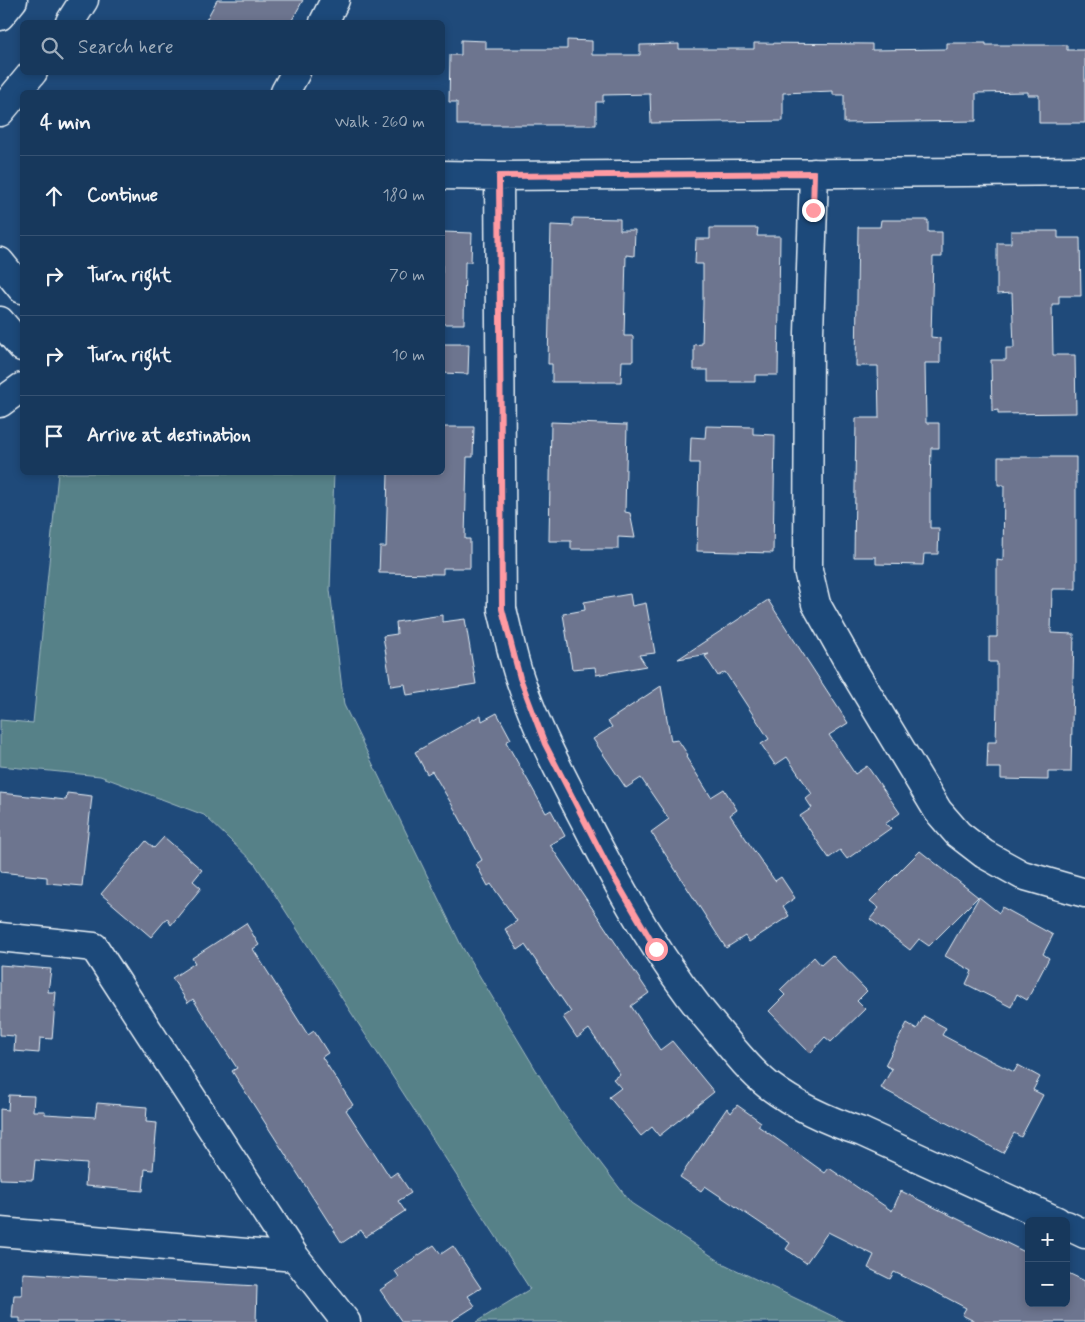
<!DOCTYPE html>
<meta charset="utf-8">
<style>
body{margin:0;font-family:Mynerve,sans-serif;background:#203f62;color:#f1f3f6}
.controls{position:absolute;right:15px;bottom:15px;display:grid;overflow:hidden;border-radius:8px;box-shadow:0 2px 8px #0003}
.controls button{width:45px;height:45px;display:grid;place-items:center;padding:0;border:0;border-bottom:1px solid #365272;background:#17385c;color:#f1f3f6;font:25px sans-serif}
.stop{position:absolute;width:15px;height:15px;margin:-11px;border:4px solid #ff9aa2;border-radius:50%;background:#fff}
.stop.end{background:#ff9aa2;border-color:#fff;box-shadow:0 1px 5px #0008}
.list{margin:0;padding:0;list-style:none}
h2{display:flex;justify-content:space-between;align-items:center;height:65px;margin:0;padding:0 20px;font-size:21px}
h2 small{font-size:16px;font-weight:400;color:#9eacbb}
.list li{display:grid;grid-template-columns:32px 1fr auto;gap:15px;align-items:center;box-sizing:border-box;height:80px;padding:0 20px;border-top:1px solid #365272}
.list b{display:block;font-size:19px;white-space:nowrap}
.list em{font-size:16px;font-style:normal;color:#9eacbb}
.icon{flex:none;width:28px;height:28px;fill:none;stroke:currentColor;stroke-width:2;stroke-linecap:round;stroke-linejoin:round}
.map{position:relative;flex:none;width:1085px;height:1322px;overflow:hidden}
.search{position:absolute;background:#17385c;box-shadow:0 2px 8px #0003;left:20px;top:20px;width:425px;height:55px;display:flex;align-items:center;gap:12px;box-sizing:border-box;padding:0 18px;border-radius:8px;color:#9eacbb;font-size:19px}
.panel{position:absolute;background:#17385c;box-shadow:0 2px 8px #0003;left:20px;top:90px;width:425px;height:385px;border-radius:8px}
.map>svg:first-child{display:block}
.green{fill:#568188;stroke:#9fb9c0}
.building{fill:#6d748f;stroke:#e8f1f8}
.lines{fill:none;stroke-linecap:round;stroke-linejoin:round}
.minor-casing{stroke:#e8f1f8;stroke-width:31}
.tertiary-casing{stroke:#e8f1f8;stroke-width:31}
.minor{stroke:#1f4a7a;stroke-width:28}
.tertiary{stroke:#1f4a7a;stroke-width:28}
.route{stroke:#ff9aa2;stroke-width:6}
</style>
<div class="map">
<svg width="1085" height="1322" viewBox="0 0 1085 1322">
<rect width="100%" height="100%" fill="#1f4a7a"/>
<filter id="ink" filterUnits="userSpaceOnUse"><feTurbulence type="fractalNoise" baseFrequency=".02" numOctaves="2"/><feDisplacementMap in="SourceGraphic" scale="10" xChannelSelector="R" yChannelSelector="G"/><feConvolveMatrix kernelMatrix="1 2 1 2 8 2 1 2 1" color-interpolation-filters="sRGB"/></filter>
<g filter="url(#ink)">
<!-- green -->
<path class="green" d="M58,473h276l-4,117 14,115 117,240 99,165 71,93 93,61 121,58h-369l54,-33 -275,-425 -51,-49 -104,-39 -100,-10v-46l33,3z"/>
<!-- building -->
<path class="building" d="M217,0h86l-12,22h-86z
M461,40l25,1v8h81v-9l25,1v14h48v-10l39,-1v5h75v-6l118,1v6l75,-1v-6h39v2h81v5h18v73h-46v-28h-11v-3l-52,1v28l-132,2v-28h-11v-4l-50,2v28l-132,2 -1,-29 -47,1v7h-7v23h-139v-23h-8l1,-47h11z
M573,218l47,1v11h15l-1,26 -8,-1 -2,81h9v25h-11l-1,21h-69v-18h-4l3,-139 22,1z
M881,220h47v12h14v25h-9l-2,80 9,1v25h-15l1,60h13v25h-8l-1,40v40h9l-1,26h-14l-1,11 -47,-1v-7h-22l2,-139h23l-1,-52h-22l2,-139h22z
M710,228h48l-1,8h23l-2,139h-23v7h-47v-12h-14v-25l8,-1 1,-40v-40h-8l1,-25h14z
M1011,231h47v7h22l1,58h-22v8h-7l1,51h22l1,58 -78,1v-4l-6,1 -1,-51h15v-12h8l-2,-55 -15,1v-51h14z
M442,232l30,1 -1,29h-6l-1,62h-22z
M442,344h27l-1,30 -26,-1z
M551,422l76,3 -2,87 5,1 5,25 -17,-1v12h-47v-8h-22z
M706,426l47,1v7l22,1 -2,118 -76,-2 2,-88h-9l1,-26 14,1z
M442,427h32l-1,30h-6l-2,82h5v29h-27v6l-64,-1 1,-26h6l2,-74 54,-1z
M998,457h78v132h-24l-1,44 23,1 -3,138h-23v8l-47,-1v-11h-14l1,-26h8l1,-40v-40h-8v-25h8v-77l6,1 1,-76h-6z
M630,594l2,12 14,-3 9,50 -16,2 7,11 -50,9 -1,-8 -23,2 -9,-55 22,-4 -1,-8z
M768,600l80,123 -19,12 26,39 12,-8 33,47 -15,11 6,4 -44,31 -7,-9 -11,8 -29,-42 12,-8 -6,-9 6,-5 -25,-37 -12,8 -14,-21 8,-5 -44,-67 -7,4 -13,-20 4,-2 -31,5z
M442,615v7l23,-3 11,65 -69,11 -2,-11 -14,2 -8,-50 14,-2 -1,-12z
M661,686l10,55 7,-1 10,15 -2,2 25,40 13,-8 13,21 -7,5 22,33 23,33 6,-4 14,21 -12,8 6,10 -40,26 -4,-6 -19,12 -75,-116 18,-13 -28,-41 -15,10 -33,-49 19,-12 -4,-6z
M497,713l14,26 -5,3 25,44 15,27 5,-3 14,26 -15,9 99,148 -18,13 29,44 12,-9 42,51 -55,44 -7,-9 -11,9 -32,-39 12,-9 -8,-9 7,-5 -31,-45 -12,9 -14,-21 8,-5 -46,-67 -7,5 -13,-21 12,-8 -26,-37 -3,2 -12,-22 6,-4 -24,-45 -26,-44 -5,3 -12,-22 66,-37 1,6z
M0,793l66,7 1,-7 25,3 -10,90 -35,-3v-6l-47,-5z
M164,837l38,33 -9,11 8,7 -30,37 -4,-7 -16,19 -50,-43 45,-53 8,7z
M920,851l58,46 -49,49 -10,-7 -9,11 -40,-31 9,-11 -9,-7z
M979,897l20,16 3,-6 51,28 -10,19 6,4 -22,42 -10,-6 -6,13 -45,-23 6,-13 -27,-15z
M246,923l13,22 -6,4 55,86 6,-4 14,22 -6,4 31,48 -7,5 44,67 7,-5 14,21 -13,8 7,10 -40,26 -4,-7 -19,13 -110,-172 5,-3 -15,-23 -29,-46 -5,4 -16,-25 23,-15 -3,-5z
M832,955l35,36 -10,10 8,8 -34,33 -6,-5 -15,16 -41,-42 16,-16 -5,-5 34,-33 7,8z
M0,965l51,4 -3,23h8l-4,47 -12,-1 -1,15 -25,-2 1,-15 -15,-1z
M924,1016l22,12 -4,7 36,19 36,18 4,-7 22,12 -7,13 10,5 -22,42 -7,-4 -11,20 -122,-65 11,-19 -7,-4 22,-42 10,6z
M9,1095l25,1 -1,15h12v3l50,3 2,-14 50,4 -1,15 11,1 -4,47 -8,-1 -2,22 -58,-5 2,-22 -52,-4 -2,20 -33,-1v-70l8,1z
M737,1105l24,17 -3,4 42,29 25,18 4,-5 63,43 9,-20 128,63v49h37v-31l19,9v41h-109l-14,-7 4,-7 -36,-19 -36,-17 -4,7 -22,-11 6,-13 -46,-23 -22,31 -20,-14 4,-6 -85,-57 -4,5 -21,-14 47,-69 4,5z
M434,1245l7,9 12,-8 28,42 -13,8 7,10 -25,16h-48l-22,-32 19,-13 -4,-6z
M23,1273l234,13 -1,36h-236v-4h-8l2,-23h8z"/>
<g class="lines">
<defs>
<path id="minor" d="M324,22l11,-22
M285,92l11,-20
M814,173l-5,160 -1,237 8,34 37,66 85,141 20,23 26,20 38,21 63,18
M442,175l57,1 586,-5
M499,176l3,433c6,23 10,47 18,70 16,49 40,94 64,140 38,74 78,147 133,211 15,18 32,40 51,55 29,22 60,36 94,47l195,89
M0,262l22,27
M0,321l22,26
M0,403l22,-16
M0,937l94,10 201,310 -295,-25
M1066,1225l19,9
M295,1257l51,65"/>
<path id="tertiary" d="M0,16l13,-16
M70,22l14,-22
M0,112l33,-40"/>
</defs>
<!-- minor casing -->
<use href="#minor" class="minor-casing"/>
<!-- tertiary casing -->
<use href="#tertiary" class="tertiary-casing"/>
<!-- minor -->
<use href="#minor" class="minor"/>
<!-- tertiary -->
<use href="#tertiary" class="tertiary"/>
</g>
</g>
<g class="lines" filter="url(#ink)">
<!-- route -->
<path class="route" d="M656,949l-44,-75 -67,-130 -25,-66 -18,-69 -3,-433 315,-3 -1,37"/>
</g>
</svg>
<div class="controls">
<button>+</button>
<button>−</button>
</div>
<div class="stop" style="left:656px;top:949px"></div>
<div class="stop end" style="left:813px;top:210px"></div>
<div class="search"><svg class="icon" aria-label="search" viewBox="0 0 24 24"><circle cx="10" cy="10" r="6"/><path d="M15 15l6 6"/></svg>Search here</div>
<section class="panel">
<h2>4 min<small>Walk · 260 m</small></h2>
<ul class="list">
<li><svg class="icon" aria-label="ahead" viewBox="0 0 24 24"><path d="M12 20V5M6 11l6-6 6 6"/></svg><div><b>Continue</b></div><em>180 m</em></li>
<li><svg class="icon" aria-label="right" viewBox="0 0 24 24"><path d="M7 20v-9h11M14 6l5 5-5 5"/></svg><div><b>Turn right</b></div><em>70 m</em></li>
<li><svg class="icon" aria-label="right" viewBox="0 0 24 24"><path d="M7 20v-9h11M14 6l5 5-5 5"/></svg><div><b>Turn right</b></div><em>10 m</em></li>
<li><svg class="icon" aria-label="arrive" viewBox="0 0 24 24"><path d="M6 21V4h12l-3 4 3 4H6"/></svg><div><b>Arrive at destination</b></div></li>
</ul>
</section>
</div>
